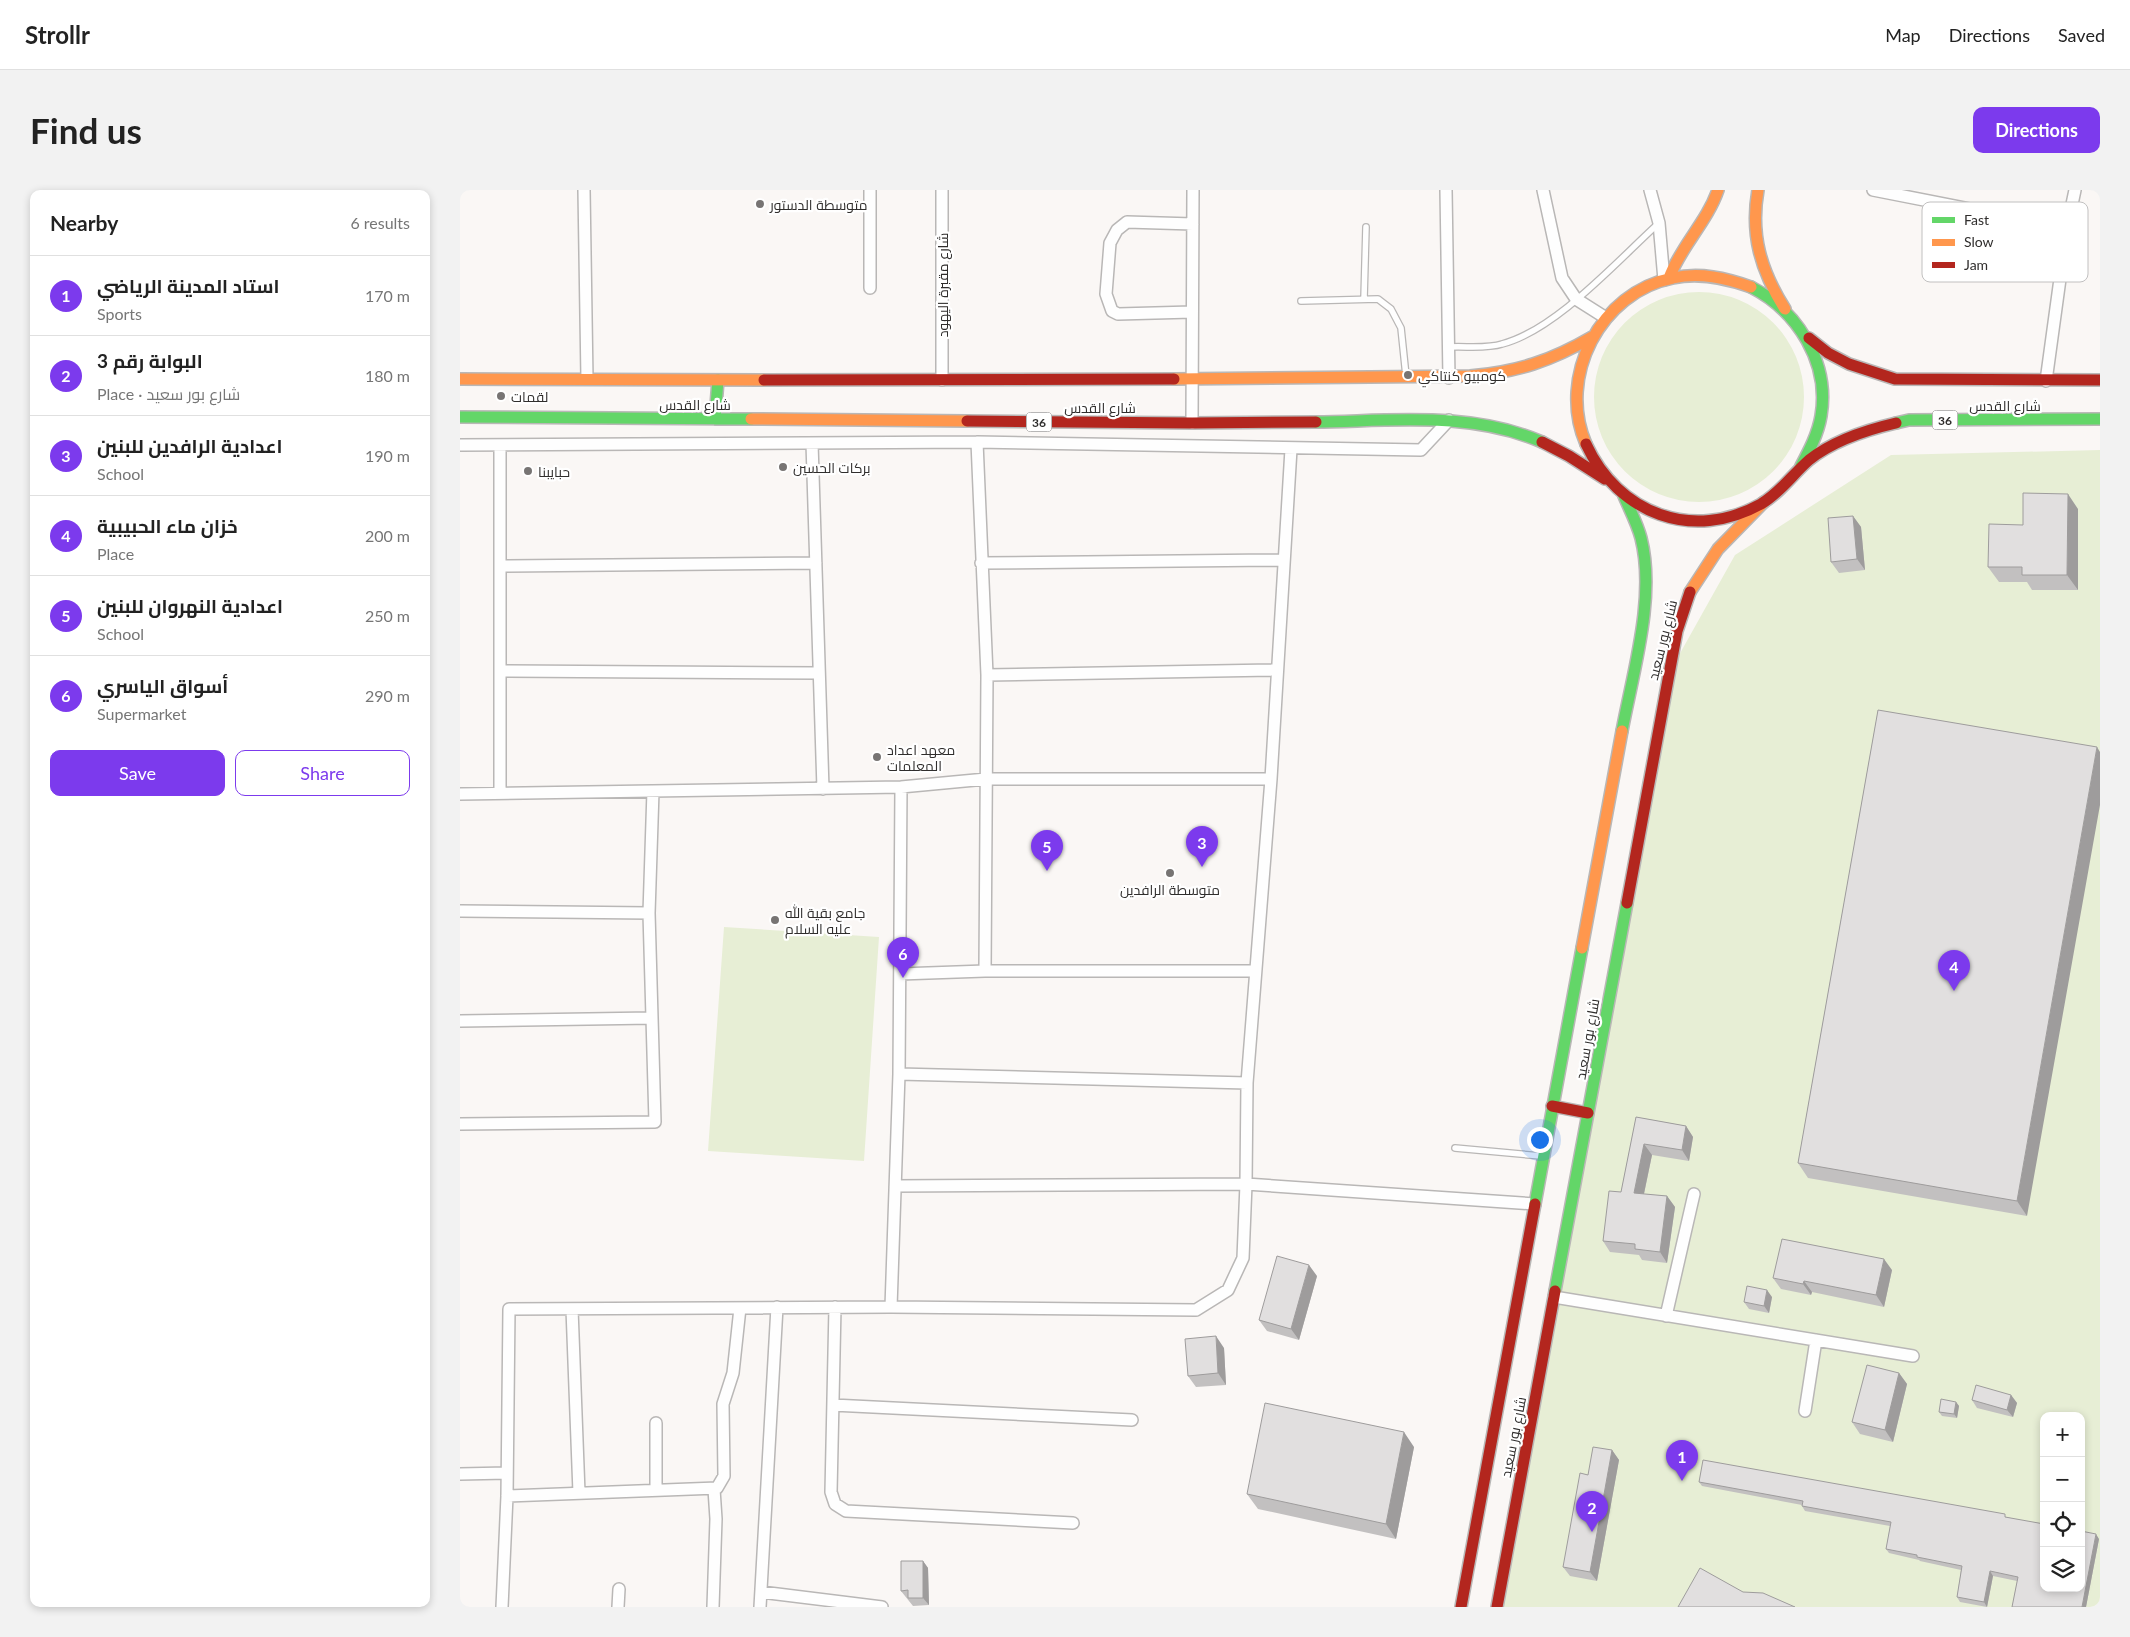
<!DOCTYPE html>
<meta charset="utf-8">
<style>
body{margin:0;font-family:Lato,Cairo,sans-serif;background:#f2f2f2;color:#222}
.controls{position:absolute;right:15px;bottom:15px;display:grid;overflow:hidden;border-radius:10px;box-shadow:0 2px 8px #0003}
.controls button{width:45px;height:45px;display:grid;place-items:center;padding:0;border:0;border-bottom:1px solid #e0e0e0;background:#fff;color:#222;font:25px sans-serif}
.you{position:absolute;left:1079px;top:949px;width:18px;height:18px;margin:-12px;border:4px solid #fff;border-radius:50%;background:#1a73e8;box-shadow:0 0 0 8px #1a73e833}
.badge{display:grid;place-items:center;width:32px;height:32px;border-radius:50%;background:#7c3aed;color:#fff;font-size:16px;font-weight:700}
.pin{position:absolute;translate:-50% -41px;filter:drop-shadow(0 1px 2px #0008)}
.pin::after{content:'';position:absolute;top:26px;width:18px;height:15px;background:inherit;clip-path:polygon(0 0,100% 0,50% 100%)}
.list{margin:0;padding:0;list-style:none}
h2{display:flex;justify-content:space-between;align-items:center;height:65px;margin:0;padding:0 20px;font-size:21px}
h2 small{font-size:16px;font-weight:400;color:#767676}
.list li{display:grid;grid-template-columns:32px 1fr auto;gap:15px;align-items:center;box-sizing:border-box;height:80px;padding:0 20px;border-top:1px solid #e0e0e0}
.list b{display:block;font-size:19px;white-space:nowrap}
.list p{margin:0;font-size:16px;white-space:nowrap;color:#767676}
.list em{font-size:16px;font-style:normal;color:#767676}
.actions{display:flex;gap:10px;padding:15px 20px}
.actions a{flex:1;padding:11px 0;border:1px solid #7c3aed;border-radius:10px;text-align:center;font-size:18px;color:#7c3aed}
.actions .main{background:#7c3aed;color:#fff}
.icon{flex:none;width:28px;height:28px;fill:none;stroke:currentColor;stroke-width:2;stroke-linecap:round;stroke-linejoin:round}
.map{position:relative;flex:none;width:1640px;height:1417px;overflow:hidden;border-radius:10px}
header{display:flex;align-items:center;gap:30px;box-sizing:border-box;height:70px;padding:0 25px;background:#fff;border-bottom:1px solid #e0e0e0}
header strong{font-size:24px}
nav{display:flex;gap:28px;margin-inline-start:auto;font-size:18px}
.intro{display:flex;align-items:center;justify-content:space-between;box-sizing:border-box;height:120px;padding:0 30px}
h1{margin:0;font-size:35px}
.button{padding:12px 22px;border-radius:10px;background:#7c3aed;color:#fff;font-size:18px;font-weight:700}
main{display:flex;gap:30px;padding:0 30px}
aside{flex:1;background:#fff;border-radius:10px;box-shadow:0 2px 8px #0003}
.map>svg:first-child{display:block}
.green{fill:#e7eed5;fill-rule:evenodd}
.lines{fill:none;stroke-linecap:round;stroke-linejoin:round}
.lane-casing{stroke:#b9b7b6;stroke-width:8}
.street-casing{stroke:#b9b7b6;stroke-width:14}
.fast-casing{stroke:#b9b7b6;stroke-width:14}
.slow-casing{stroke:#b9b7b6;stroke-width:14}
.jam-casing{stroke:#b9b7b6;stroke-width:14}
.lane{stroke:#fefefe;stroke-width:5.5}
.street{stroke:#fefefe;stroke-width:11}
.fast{stroke:#63d668;stroke-width:11}
.slow{stroke:#ff974d;stroke-width:11}
.jam{stroke:#b3261e;stroke-width:11}
.wall{fill:#c2c0c0}
.shaded-wall{fill:#9e9c9c}
.building{fill:#e1dfdf;stroke:#9e9c9c}
.poi-dot{fill:#777473;stroke:#fff;stroke-width:2}
.labels{text-anchor:middle;dominant-baseline:central;stroke-width:4.5;stroke-linejoin:round;paint-order:stroke}
.shield{fill:#fff;stroke:#6e6d6c;stroke-width:1}
.shield-label{font-size:12px;font-weight:bold;fill:#302e2d}
.poi-label{font-size:14px;fill:#302e2d;stroke:#fff;text-anchor:start}
.street-label{font-size:14px;fill:#302e2d;stroke:#fff}
.key{fill:#fff;stroke:#c1c0c0;stroke-width:1}
.key-label{font-size:14px;fill:#302e2d}
</style>
<header>
<strong>Strollr</strong>
<nav><a>Map</a><a>Directions</a><a>Saved</a></nav>
</header>
<div class="intro"><h1>Find us</h1><a class="button">Directions</a></div>
<main>
<aside>
<h2>Nearby<small>6 results</small></h2>
<ul class="list">
<li><span class="badge">1</span><div><b>استاد المدينة الرياضي</b><p>Sports</p></div><em>170 m</em></li>
<li><span class="badge">2</span><div><b>البوابة رقم 3</b><p>Place · شارع بور سعيد</p></div><em>180 m</em></li>
<li><span class="badge">3</span><div><b>اعدادية الرافدين للبنين</b><p>School</p></div><em>190 m</em></li>
<li><span class="badge">4</span><div><b>خزان ماء الحبيبية</b><p>Place</p></div><em>200 m</em></li>
<li><span class="badge">5</span><div><b>اعدادية النهروان للبنين</b><p>School</p></div><em>250 m</em></li>
<li><span class="badge">6</span><div><b>أسواق الياسري</b><p>Supermarket</p></div><em>290 m</em></li>
</ul>
<div class="actions"><a class="main">Save</a><a>Share</a></div>
</aside>
<div class="map">
<svg width="1640" height="1417" viewBox="0 0 1640 1417">
<rect width="100%" height="100%" fill="#faf7f5"/>
<!-- green -->
<path class="green" d="M1134 207a105 105 0 1 1 210 0a105 105 0 1 1-210 0Z
M1640,260v1157h-603l172,-934 66,-118 156,-100zM1584,1226h37v172h-37z
M264,737l155,10 -15,224 -156,-10z"/>
<g class="lines">
<defs>
<path id="lane" d="M904,109l2,-72
M841,111l77,-2 13,10 10,19 5,48
M989,157c17,-1 38,2 53,-3 54,-14 115,-83 157,-121
M995,958l86,8"/>
<path id="street" d="M124,0l3,189
M410,0v98
M482,0v190
M986,0l3,188
M1083,0l19,88 14,21 30,19
M1190,0l9,33 5,57
M1413,0l194,38
M732,122l-74,2 -6,-3 -6,-17 4,-51 7,-13 10,-8 66,2
M1586,191l21,-153 8,-38
M732,233l1,-233
M517,252l10,233 -2,296
M352,253l11,346
M0,255l517,-3 444,8 28,-30
M40,255v348
M521,373l302,-3
M40,376l316,-3
M40,481l319,2
M527,485l289,-5
M0,604l441,-7 85,-8h285
M0,721l189,2
M440,784l85,-3h270
M0,831l192,-3
M439,884l348,9
M0,934l195,-2 -6,-209 4,-122
M435,996l351,-2 289,20
M1094,1107l359,59
M375,1117l-4,185 4,12 11,7 227,12
M431,1117l8,-233 2,-287
M112,1119l7,184
M1206,1126l28,-122
M373,1215l299,15
M1345,1221l11,-71
M196,1233v67
M0,1284l47,-1
M47,1306l210,-8 7,-12 -1,-72 10,-31 7,-65
M301,1402l121,15
M42,1417l5,-111 2,-187 382,-2 305,3 32,-20 15,-32 3,-74 1,-101 24,-304 20,-330
M158,1417l1,-18
M253,1417l3,-88 -2,-30
M300,1417l17,-300"/>
<path id="fast" d="M1291,97c47,24 79,76 70,129 -3,18 -12,35 -20,50
M0,227l291,2
M255,229l3,-39
M856,232c76,-1 154,-11 226,20
M1436,233l13,-3 191,-1
M1162,541c11,-59 34,-134 19,-193 -4,-15 -11,-28 -17,-42
M1075,1014l47,-256
M1095,1101l72,-388"/>
<path id="slow" d="M1298,0c-8,45 3,81 27,119
M1209,88c12,-32 38,-56 49,-88
M0,189l304,1
M714,189l296,-3c47,-4 81,-15 122,-39
M291,229l216,2
M1126,254c-29,-67 14,-152 87,-166 27,-6 53,0 78,9
M1230,402l28,-43 46,-47
M1122,758l40,-217"/>
<path id="jam" d="M1349,148l19,15 21,11 46,15 205,1
M304,190l410,-1
M507,231l225,2 124,-1
M1082,252l27,14 36,23
M1126,254c32,70 107,98 175,60 20,-12 31,-29 48,-44 25,-20 57,-30 87,-37
M1167,713l50,-272 13,-39
M1092,916l36,7
M1001,1417l74,-403
M1037,1417l58,-316"/>
</defs>
<!-- lane casing -->
<use href="#lane" class="lane-casing"/>
<!-- street casing -->
<use href="#street" class="street-casing"/>
<!-- fast casing -->
<use href="#fast" class="fast-casing"/>
<!-- slow casing -->
<use href="#slow" class="slow-casing"/>
<!-- jam casing -->
<use href="#jam" class="jam-casing"/>
<!-- lane -->
<use href="#lane" class="lane"/>
<!-- street -->
<use href="#street" class="street"/>
<!-- fast -->
<use href="#fast" class="fast"/>
<!-- slow -->
<use href="#slow" class="slow"/>
<!-- jam -->
<use href="#jam" class="jam"/>
</g>
<!-- wall -->
<path class="wall" d="M1618,319v81h-46l-5,-8h-28l-11,-15 35,-42z
M1393,326l8,11 4,43 -26,3 -8,-11z
M1418,520l149,506 -219,-38 -10,-15z
M1176,927l50,9 7,11 -4,24 -37,-6 -8,39 23,2 8,11 -8,56 -25,-3 -3,-5 -29,-3 -7,-11 18,-49z
M1432,1080l-8,37 -72,-15 -1,3 -30,-6 -8,-11z
M857,1086l-18,64 -32,-9 -8,-11z
M1312,1107l-3,16 -20,-4 -5,-7z
M764,1158l2,37 -30,2 -8,-11z
M1439,1183l8,11 -14,58 -33,-8 -8,-12z
M1551,1205l6,8 -4,14 -36,-9 -5,-8z
M1496,1212l3,4 -2,12 -15,-2 -3,-4z
M954,1257l-18,92 -138,-30 -11,-15z
M1152,1260l7,10 -22,121 -27,-5 -7,-9 25,-92z
M1239,1292l308,35 92,22 -13,68h-74l5,-26 -24,-5 -6,31 -27,-5 -3,-5 4,-27 -41,-9 -1,-1 -30,-7 -3,-4 4,-23 -85,-15 -3,-5v-1l-100,-19z
M463,1371l5,7 1,37 -16,1 -12,-15z"/>
<!-- shaded-wall -->
<path class="shaded-wall" d="M1608,304l10,15v81l-11,-15z
M1393,326l8,11 4,43 -8,-11z
M1637,557l3,5v53l-73,411 -10,-15z
M1226,936l7,11 -4,24 -7,-11z
M1184,954l8,11 -10,48 -8,-10z
M1207,1006l8,11 -8,56 -7,-11z
M1424,1069l8,11 -8,37 -8,-12z
M849,1075l8,11 -18,64 -8,-11z
M1344,1091l8,11 -1,3 -8,-11z
M1307,1100l5,7 -3,16 -5,-7z
M756,1146l8,12 2,37 -8,-12z
M1439,1183l8,11 -14,58 -8,-12z
M1551,1205l6,8 -4,14 -6,-7z
M1496,1212l3,4 -2,12 -3,-4z
M944,1242l10,15 -18,92 -10,-15z
M1152,1260l7,10 -22,121 -7,-9z
M1636,1344l3,5 -13,68h-4z
M463,1371l5,7 1,37 -6,-7z
M1530,1381l3,5 -6,31 -3,-5z"/>
<!-- building -->
<path class="building" d="M1563,303l45,1 -1,81h-45v-8h-34l1,-43 34,1z
M1393,326l4,43 -26,3 -3,-44z
M1418,520l219,37 -80,454 -219,-38z
M1176,927l50,9 -4,24 -38,-6 -10,49 33,3 -7,56 -25,-3v-5l-32,-3 6,-50 12,1z
M1322,1049l102,20 -8,36 -72,-14 -1,3 -30,-6z
M817,1066l32,9 -18,64 -32,-9z
M1287,1096l20,4 -3,16 -20,-4z
M756,1146l2,37 -30,3 -3,-37z
M1407,1175l32,8 -14,57 -33,-8z
M1516,1195l35,10 -4,15 -35,-10z
M1481,1209l15,3 -2,12 -15,-2z
M805,1213l139,29 -18,92 -139,-30z
M1133,1257l19,3 -22,122 -27,-5 17,-94 8,2z
M1243,1270l302,54v3l39,7v64h37v-57l15,3 -14,73h-70l6,-30 -28,-6 -6,31 -27,-5 5,-31 -45,-9v-2l-31,-6 5,-27 -89,-16 1,-5 -104,-19z
M441,1371h22v37h-15v-8l-7,1z
M1240,1378l43,24 20,1 32,14h-117z"/>
<!-- markers -->
<g class="poi-dot">
<circle cx="300" cy="14" r="5"/>
<circle cx="948" cy="185" r="5"/>
<circle cx="41" cy="206" r="5"/>
<circle cx="323" cy="277" r="5"/>
<circle cx="68" cy="281" r="5"/>
<circle cx="417" cy="567" r="5"/>
<circle cx="710" cy="683" r="5"/>
<circle cx="315" cy="730" r="5"/>
</g>
<g class="labels">
<!-- shield labels -->
<g class="shield">
<rect x="1472.5" y="220.5" width="25" height="19" rx="4"/>
<rect x="566.5" y="222.5" width="25" height="19" rx="4"/>
</g>
<g class="shield-label">
<text x="1485" y="230">36</text>
<text x="579" y="232">36</text>
</g>
<!-- poi labels -->
<g class="poi-label">
<text x="310" y="14">متوسطة الدستور</text>
<text x="958" y="185">كومبيو كنتاكي</text>
<text x="51" y="206">لقمات</text>
<text x="333" y="277">بركات الحسين</text>
<text x="78" y="281">حبايبنا</text>
<text x="427" y="559">معهد اعداد<tspan x="427" dy="16">المعلمات</tspan></text>
<text x="710" y="699" text-anchor="middle">متوسطة الرافدين</text>
<text x="325" y="722">جامع بقية الله<tspan x="325" dy="16">عليه السلام</tspan></text>
</g>
<!-- street labels -->
<g class="street-label">
<text transform="translate(482 95) rotate(-90)">شارع مقبرة اليهود</text>
<text x="235" y="214">شارع القدس</text>
<text x="1545" y="215">شارع القدس</text>
<text x="640" y="217">شارع القدس</text>
<text transform="translate(1202 450) rotate(-76)">شارع بور سعيد</text>
<text transform="translate(1127 849) rotate(-80)">شارع بور سعيد</text>
<text transform="translate(1053 1247) rotate(-79)">شارع بور سعيد</text>
</g>
</g>
<!-- legend -->
<rect x="1462" y="12" width="166" height="80" rx="8" class="key"/>
<rect x="1472" y="27" width="23" height="6" fill="#63d668"/>
<rect x="1472" y="49" width="23" height="7" fill="#ff974d"/>
<rect x="1472" y="72" width="23" height="6" fill="#b3261e"/>
<g class="key-label">
<text x="1504" y="35">Fast</text>
<text x="1504" y="57">Slow</text>
<text x="1504" y="80">Jam</text>
</g>
</svg>
<div class="controls">
<button>+</button>
<button>−</button>
<button><svg class="icon" aria-label="locate" viewBox="0 0 24 24"><circle cx="12" cy="12" r="6"/><path d="M12 2v4M12 18v4M2 12h4M18 12h4"/></svg></button>
<button><svg class="icon" aria-label="layers" viewBox="0 0 24 24"><path d="M12 4l9 5-9 5-9-5zM3 14l9 5 9-5"/></svg></button>
</div>
<div class="you"></div>
<div class="pin badge" style="left:1222px;top:1291px">1</div>
<div class="pin badge" style="left:1132px;top:1342px">2</div>
<div class="pin badge" style="left:742px;top:677px">3</div>
<div class="pin badge" style="left:1494px;top:801px">4</div>
<div class="pin badge" style="left:587px;top:681px">5</div>
<div class="pin badge" style="left:443px;top:788px">6</div>
</div>
</main>
